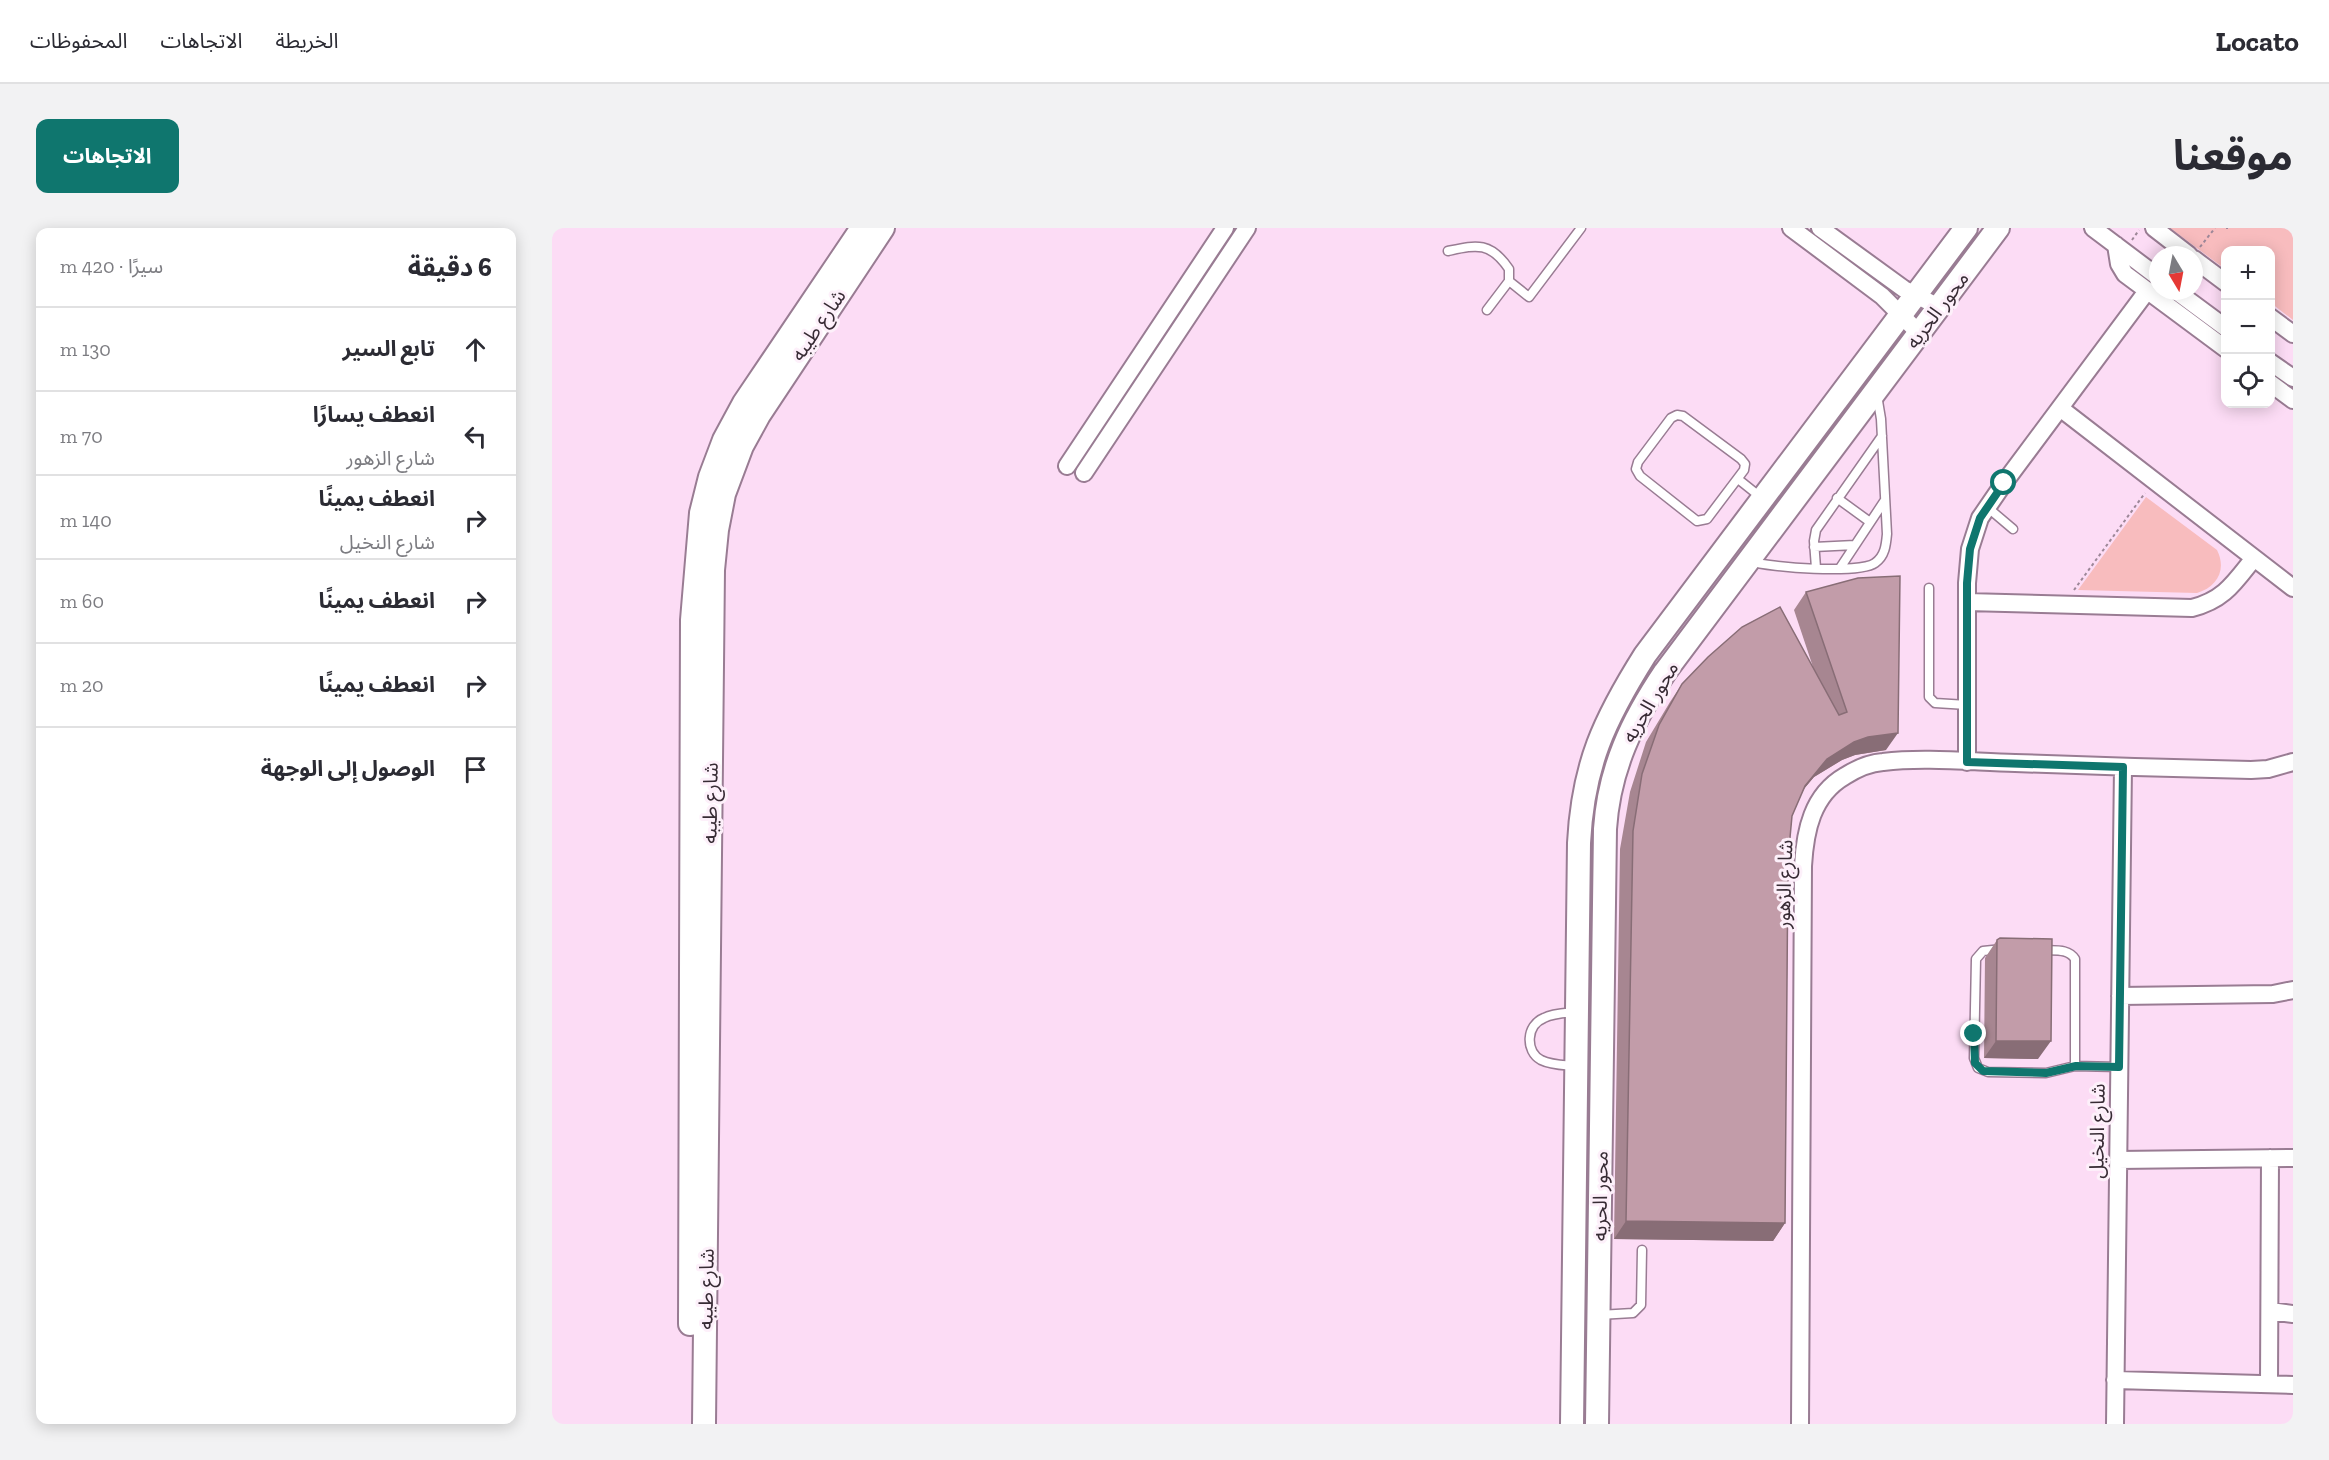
<!DOCTYPE html>
<html lang="ar">
<meta charset="utf-8">
<style>
body{margin:0;font-family:"Zilla Slab","Noto Sans Arabic",serif;background:#f2f2f3;color:#2b2b33;direction:rtl}
.controls{position:absolute;right:18px;top:18px;display:grid;overflow:hidden;border-radius:12px;box-shadow:0 3px 15px #0003}
.controls button{width:54px;height:54px;display:grid;place-items:center;padding:0;border:0;border-bottom:2px solid #e1e1e2;background:#fff;color:#2b2b33;font:30px sans-serif}
.compass{position:absolute;left:1597px;top:18px;width:54px;height:54px;border-radius:50%;background:#fff;box-shadow:0 3px 15px #0003;rotate:170deg}
.stop{position:absolute;width:18px;height:18px;margin:-14px;border:4px solid #0f766e;border-radius:50%;background:#fff}
.stop.end{background:#0f766e;border-color:#fff;box-shadow:0 2px 6px #0008}
.list{margin:0;padding:0;list-style:none}
h2{display:flex;justify-content:space-between;align-items:center;height:78px;margin:0;padding:0 24px;font-size:26px}
h2 small{font-size:20px;font-weight:400;color:#7c7c81}
.list li{display:grid;grid-template-columns:39px 1fr auto;gap:18px;align-items:center;box-sizing:border-box;height:84px;padding:0 24px;border-top:2px solid #e1e1e2}
.list b{display:block;font-size:22px;white-space:nowrap}
.list p{margin:0;font-size:20px;white-space:nowrap;color:#7c7c81}
.list em{font-size:20px;font-style:normal;color:#7c7c81}
.icon{flex:none;width:33px;height:33px;fill:none;stroke:currentColor;stroke-width:2;stroke-linecap:round;stroke-linejoin:round}
.map{position:relative;flex:none;width:1741px;height:1196px;overflow:hidden;direction:ltr;border-radius:12px}
header{display:flex;align-items:center;gap:36px;box-sizing:border-box;height:84px;padding:0 30px;background:#fff;border-bottom:2px solid #e1e1e2}
header strong{font-size:28px}
nav{display:flex;gap:33px;margin-inline-start:auto;font-size:21px}
.intro{display:flex;align-items:center;justify-content:space-between;box-sizing:border-box;height:144px;padding:0 36px}
h1{margin:0;font-size:42px}
.button{padding:15px 27px;border-radius:12px;background:#0f766e;color:#fff;font-size:21px;font-weight:700}
main{display:flex;gap:36px;padding:0 36px}
aside{flex:1;background:#fff;border-radius:12px;box-shadow:0 3px 15px #0003}
.map>svg:first-child{display:block}
.green{fill:#f8bcbe}
.lines{fill:none;stroke-linecap:round;stroke-linejoin:round}
.lane-casing{stroke:#997c93;stroke-width:11}
.street-casing{stroke:#997c93;stroke-width:20}
.secondary-casing{stroke:#997c93;stroke-width:26}
.path{stroke:#9d8798;stroke-width:2;stroke-dasharray:3 3;stroke-linecap:butt}
.lane{stroke:#fff;stroke-width:8}
.street{stroke:#fff;stroke-width:16}
.secondary{stroke:#fff;stroke-width:22}
.wall{fill:#a78691}
.shaded-wall{fill:#886d76}
.building{fill:#c29ca9;stroke:#886d76;stroke-width:1.5}
.route{stroke:#0f766e;stroke-width:8}
.labels{text-anchor:middle;dominant-baseline:central;stroke-width:6;stroke-linejoin:round;paint-order:stroke}
.street-label{font-size:20px;fill:#372b34;stroke:#fdf0fa}
</style>
<header>
<strong>Locato</strong>
<nav><a>الخريطة</a><a>الاتجاهات</a><a>المحفوظات</a></nav>
</header>
<div class="intro"><h1>موقعنا</h1><a class="button">الاتجاهات</a></div>
<main>
<div class="map">
<svg width="1741" height="1196" viewBox="0 0 1741 1196">
<rect width="100%" height="100%" fill="#fcdcf5"/>
<!-- green -->
<path class="green" d="M1618,0h123v92l-22,-17 -1,-53h-44l-1,19z
M1594,269l71,53c10,20 0,37 -20,43l-119,-3z"/>
<g class="lines">
<defs>
<path id="lane" d="M896,23c28,-6 42,-10 61,18v12l-22,29
M957,53l20,16 52,-69
M1125,187l6,1 58,43 4,5 -1,6 -37,49 -10,2 -57,-45 -4,-7 2,-7 33,-44z
M1186,251l25,20
M1285,270l33,24
M1435,279l26,22
M1262,319l41,-2
M1198,333c20,7 110,13 125,2 10,-7 11,-18 12,-29l-6,-115 -4,-24
M1264,340l-2,-27 2,-11 66,-94
M1288,340l45,-68
M1377,360v109l6,6 32,2
M1450,721l-19,2 -7,8 -2,99 4,10 10,4 58,1 29,-7 44,1
M1490,722c12,1 26,-2 33,9v107
M1022,838c-11,-1 -23,-1 -33,-6 -16,-9 -15,-35 3,-42 9,-5 22,-5 32,-6
M1047,1087l34,-2 8,-8 1,-55"/>
<path id="street" d="M1239,0l91,68 37,37
M1268,0l84,61 35,18
M1541,0l65,49
M1602,0l35,27
M1564,17l3,19 6,10 101,75
M1642,31l32,24
M1624,63l50,37
M1718,89l23,17
M1718,134l23,16
M1718,155l23,17
M1508,180l233,180
M515,238l158,-238
M532,245l163,-245
M1415,374l225,6c32,-8 42,-25 62,-50
M1415,534v-179l3,-34 10,-31 24,-35 143,-192
M1568,768l153,-2 20,-4
M1566,932l175,-2
M1718,1083l23,3
M1563,1152l178,5
M1717,1156l1,-226
M1248,1196l3,-558c2,-35 9,-71 42,-90 11,-7 24,-13 38,-14 41,-5 90,0 132,1 79,3 157,5 236,7l17,-1 25,-7
M1563,1196l8,-657"/>
<path id="secondary" d="M138,1096l2,-704 9,-107 9,-36 14,-37 20,-37 118,-175
M152,1196l9,-854 4,-40 7,-36 18,-48 17,-31 124,-187
M1020,1196l7,-581c4,-78 25,-123 66,-188l321,-427
M1045,1196l8,-595c4,-60 27,-108 60,-157l333,-444"/>
</defs>
<!-- lane casing -->
<use href="#lane" class="lane-casing"/>
<!-- street casing -->
<use href="#street" class="street-casing"/>
<!-- secondary casing -->
<use href="#secondary" class="secondary-casing"/>
<!-- path -->
<path class="path" d="M1674,0h2
M1580,12l7,-10
M1648,19l15,-19
M1522,362l71,-97"/>
<!-- lane -->
<use href="#lane" class="lane"/>
<!-- street -->
<use href="#street" class="street"/>
<!-- secondary -->
<use href="#secondary" class="secondary"/>
</g>
<!-- wall -->
<path class="wall" d="M1254,364l80,158 -31,5 -13,5 -28,17 -12,14 -10,25 -4,43 -3,364 -12,18 -159,-2 6,-390 10,-57 16,-50 24,-40 12,-18 132,-14 -20,-60z
M1445,712l41,119 -54,-1 1,-100z"/>
<!-- shaded-wall -->
<path class="shaded-wall" d="M1346,505l-12,17 -31,5 -13,5 -28,17 -22,26 13,-17 22,-27 27,-17 14,-5z
M1444,813h55l-13,18 -54,-1z
M1074,993l159,2 -12,18 -159,-2z"/>
<!-- building -->
<path class="building" d="M1348,348l-2,157 -30,4 -14,5 -27,17 -22,27 -13,30 -4,43 -3,364 -159,-2 7,-390 9,-57 17,-49 23,-41 26,-27 34,-30 38,-20 59,108 8,-3 -41,-120 52,-14z
M1448,710l52,1 -1,102h-55l1,-101z"/>
<g class="lines">
<!-- route -->
<path class="route" d="M1422,806l1,29 8,8 63,2 30,-7 43,1 4,-300 -156,-5v-179l3,-34 10,-31 24,-35"/>
</g>
<g class="labels">
<!-- street labels -->
<g class="street-label">
<text transform="translate(1385 82) rotate(-53)">محور الحريه</text>
<text transform="translate(266 97) rotate(-56)">شارع طيبه</text>
<text transform="translate(1098 474) rotate(-59)">محور الحريه</text>
<text transform="translate(158 575) rotate(-89)">شارع طيبه</text>
<text transform="translate(1232 656) rotate(-88)">شارع الزهور</text>
<text transform="translate(1545 903) rotate(-89)">شارع النخيل</text>
<text transform="translate(1048 968) rotate(-89)">محور الحريه</text>
<text transform="translate(154 1061) rotate(-89)">شارع طيبه</text>
</g>
</g>
</svg>
<div class="controls">
<button>+</button>
<button>−</button>
<button><svg class="icon" aria-label="locate" viewBox="0 0 24 24"><circle cx="12" cy="12" r="6"/><path d="M12 2v4M12 18v4M2 12h4M18 12h4"/></svg></button>
</div>
<svg class="compass" viewBox="-18 -18 36 36"><path d="M0-13l5 13h-10z" fill="#e53935"/><path d="M0 13l5-13h-10z" fill="#7c7c81"/></svg>
<div class="stop" style="left:1452px;top:255px"></div>
<div class="stop end" style="left:1422px;top:806px"></div>
</div>
<aside>
<h2>6 دقيقة<small>سيرًا · 420 m</small></h2>
<ul class="list">
<li><svg class="icon" aria-label="ahead" viewBox="0 0 24 24"><path d="M12 20V5M6 11l6-6 6 6"/></svg><div><b>تابع السير</b></div><em>130 m</em></li>
<li><svg class="icon" aria-label="left" viewBox="0 0 24 24"><path d="M17 20v-9H6M10 6l-5 5 5 5"/></svg><div><b>انعطف يسارًا</b><p>شارع الزهور</p></div><em>70 m</em></li>
<li><svg class="icon" aria-label="right" viewBox="0 0 24 24"><path d="M7 20v-9h11M14 6l5 5-5 5"/></svg><div><b>انعطف يمينًا</b><p>شارع النخيل</p></div><em>140 m</em></li>
<li><svg class="icon" aria-label="right" viewBox="0 0 24 24"><path d="M7 20v-9h11M14 6l5 5-5 5"/></svg><div><b>انعطف يمينًا</b></div><em>60 m</em></li>
<li><svg class="icon" aria-label="right" viewBox="0 0 24 24"><path d="M7 20v-9h11M14 6l5 5-5 5"/></svg><div><b>انعطف يمينًا</b></div><em>20 m</em></li>
<li><svg class="icon" aria-label="arrive" viewBox="0 0 24 24"><path d="M6 21V4h12l-3 4 3 4H6"/></svg><div><b>الوصول إلى الوجهة</b></div></li>
</ul>
</aside>
</main>
